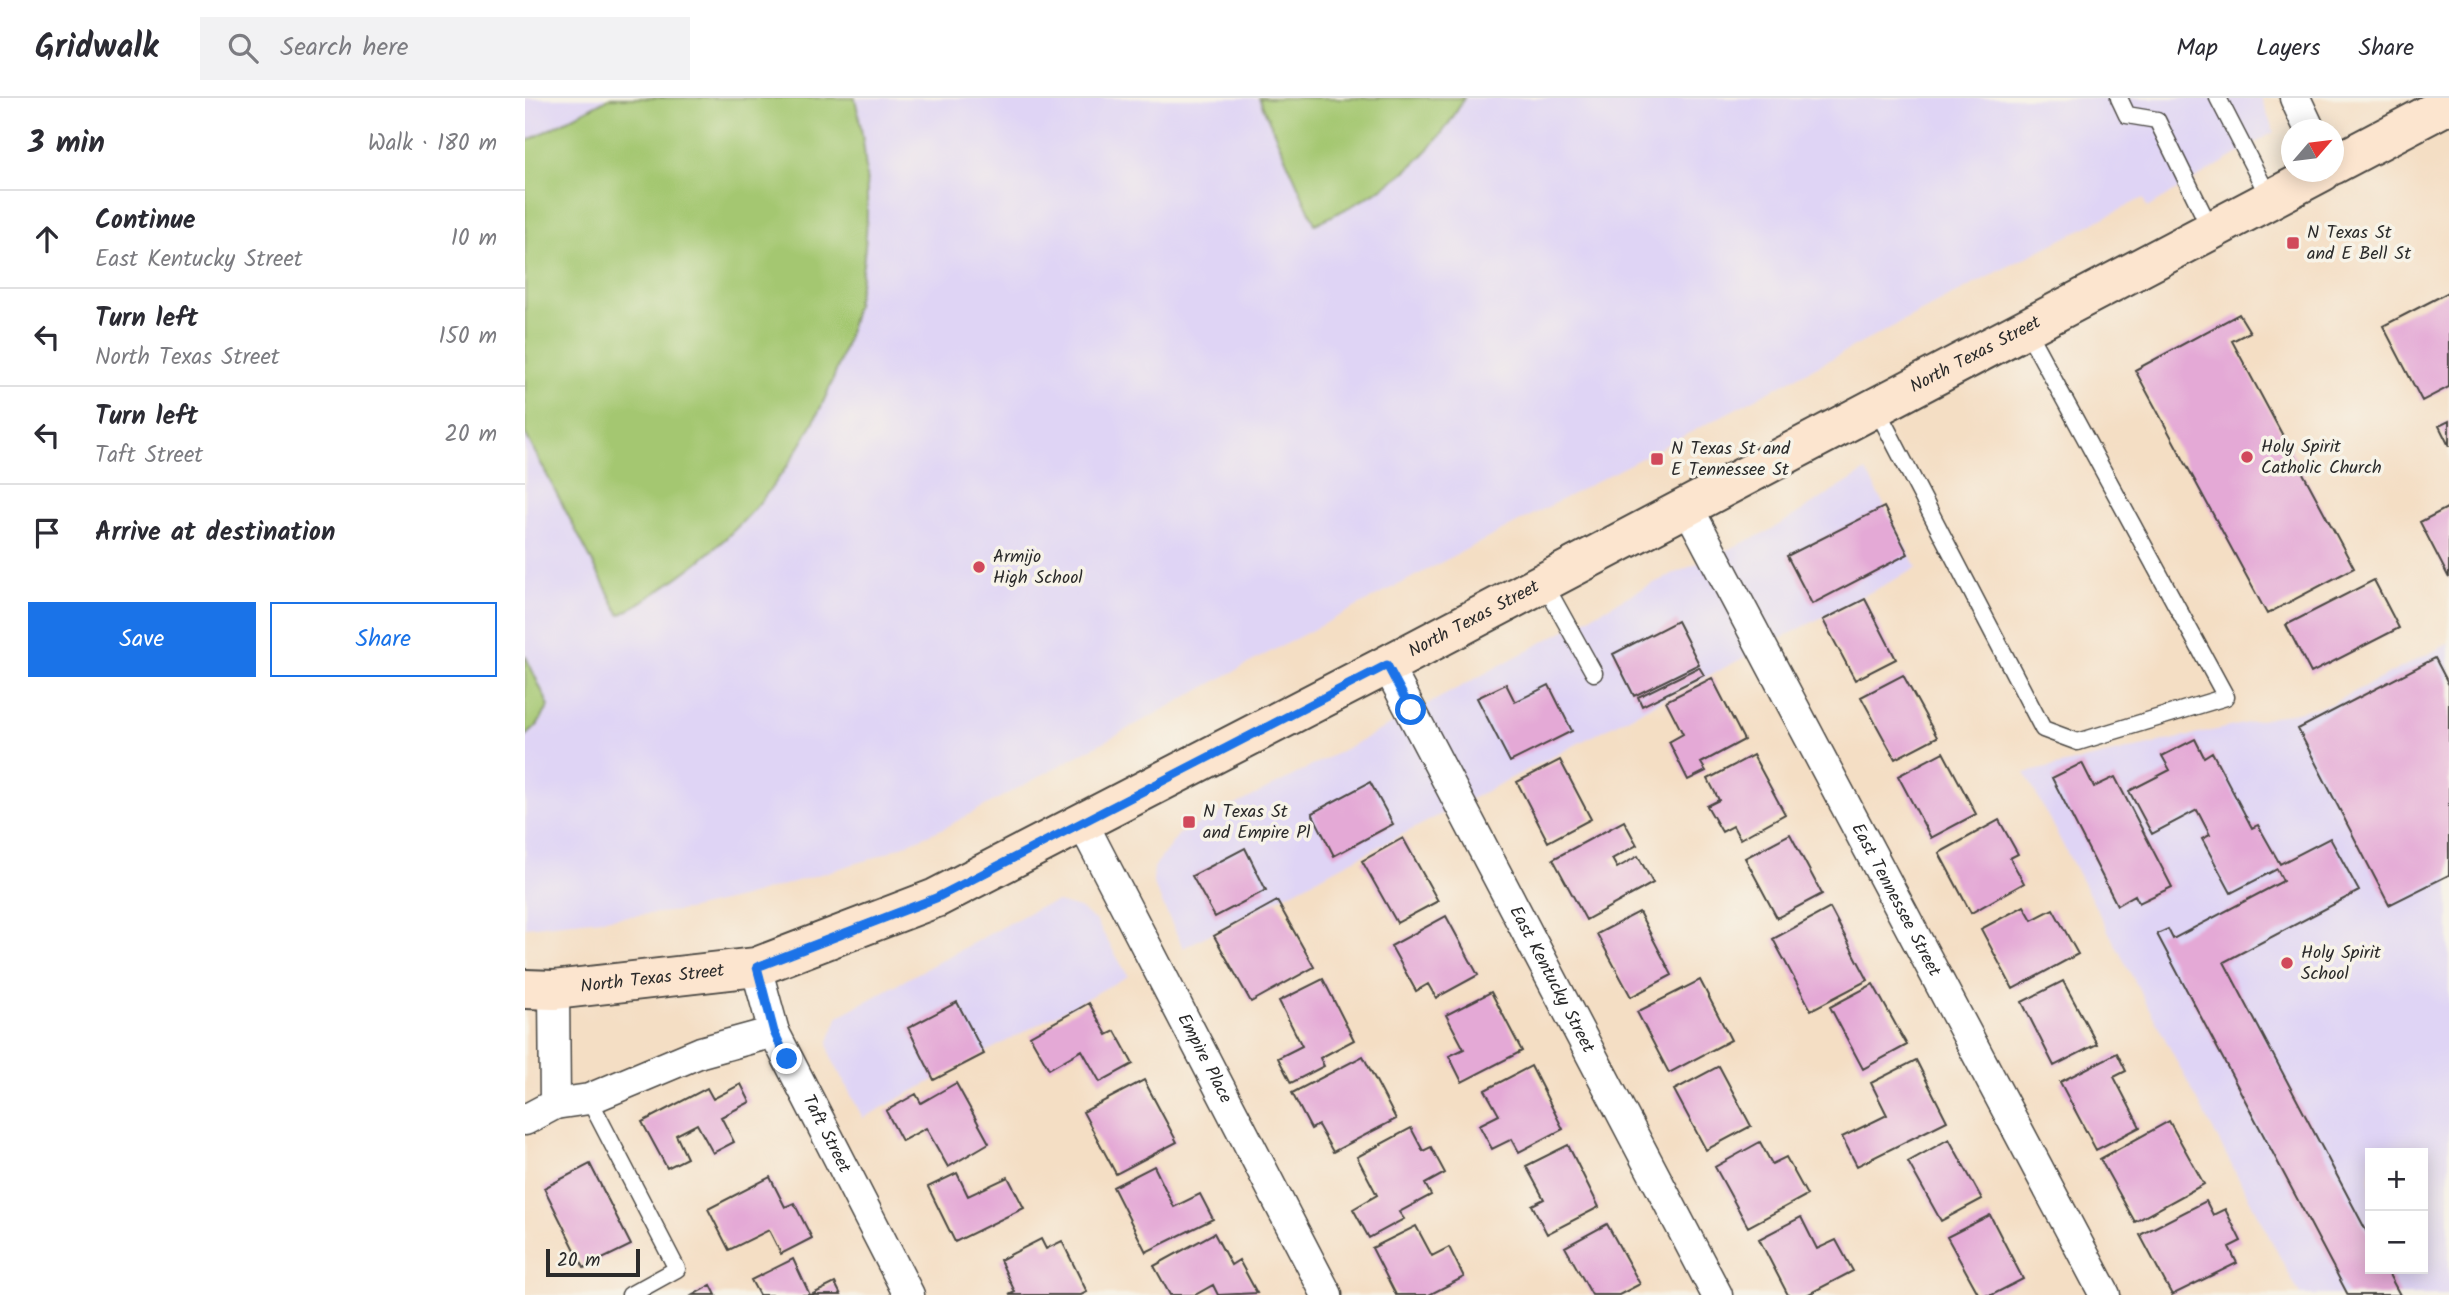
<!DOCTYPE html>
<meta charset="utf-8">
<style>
body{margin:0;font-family:Kalam,sans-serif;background:#f2f2f3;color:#2b2b33}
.controls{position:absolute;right:21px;bottom:21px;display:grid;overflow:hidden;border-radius:0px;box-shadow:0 4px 18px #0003}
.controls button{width:63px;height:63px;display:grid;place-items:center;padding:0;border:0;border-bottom:2px solid #e1e1e2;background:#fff;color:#2b2b33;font:35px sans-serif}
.compass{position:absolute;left:1756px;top:21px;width:63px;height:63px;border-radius:50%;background:#fff;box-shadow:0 4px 18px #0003;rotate:62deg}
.scale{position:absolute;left:21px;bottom:18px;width:94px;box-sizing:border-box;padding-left:7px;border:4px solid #2b2b2b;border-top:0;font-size:19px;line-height:24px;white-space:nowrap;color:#2b2b2b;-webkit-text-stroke:5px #f7f3e8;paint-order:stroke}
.stop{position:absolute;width:21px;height:21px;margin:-16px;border:5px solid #1a73e8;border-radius:50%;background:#fff}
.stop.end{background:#1a73e8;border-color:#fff;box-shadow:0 2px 7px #0008}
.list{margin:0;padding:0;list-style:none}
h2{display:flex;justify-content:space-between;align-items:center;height:91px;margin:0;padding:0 28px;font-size:30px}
h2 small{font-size:23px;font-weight:400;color:#7c7c81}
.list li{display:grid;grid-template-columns:46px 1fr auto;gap:21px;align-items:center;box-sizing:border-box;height:98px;padding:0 28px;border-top:2px solid #e1e1e2}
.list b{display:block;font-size:26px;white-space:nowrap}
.list p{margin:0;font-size:23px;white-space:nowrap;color:#7c7c81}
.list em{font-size:23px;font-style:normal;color:#7c7c81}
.actions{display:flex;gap:14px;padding:21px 28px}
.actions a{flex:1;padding:16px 0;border:2px solid #1a73e8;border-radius:0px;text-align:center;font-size:24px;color:#1a73e8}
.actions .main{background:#1a73e8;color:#fff}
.icon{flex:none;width:38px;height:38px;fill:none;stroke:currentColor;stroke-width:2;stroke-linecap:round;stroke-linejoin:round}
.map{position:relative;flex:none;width:1924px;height:1197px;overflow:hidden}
header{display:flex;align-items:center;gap:42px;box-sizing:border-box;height:98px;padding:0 35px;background:#fff;border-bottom:2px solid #e1e1e2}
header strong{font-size:33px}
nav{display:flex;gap:38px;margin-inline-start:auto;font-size:24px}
.search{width:490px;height:63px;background:#f2f2f3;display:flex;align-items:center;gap:18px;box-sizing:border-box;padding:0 24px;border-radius:0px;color:#7c7c81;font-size:26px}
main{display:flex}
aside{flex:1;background:#fff}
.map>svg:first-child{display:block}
.built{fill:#dfd4f5;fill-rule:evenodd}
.green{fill:#a4c771;stroke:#68794e;stroke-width:2}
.building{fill:#e4a9d6}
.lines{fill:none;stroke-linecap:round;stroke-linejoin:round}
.lane-casing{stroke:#494642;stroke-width:19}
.street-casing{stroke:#494642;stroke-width:33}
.secondary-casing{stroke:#494642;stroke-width:42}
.lane{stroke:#fff;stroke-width:16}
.street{stroke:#fff;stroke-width:30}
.secondary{stroke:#fce5cf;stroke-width:38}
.route{stroke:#1a73e8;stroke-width:9}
.poi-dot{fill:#d1495b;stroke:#f7f3e8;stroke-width:2.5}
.labels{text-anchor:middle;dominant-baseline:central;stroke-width:7;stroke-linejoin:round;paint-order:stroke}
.poi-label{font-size:18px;fill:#2b2b2b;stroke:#f7f3e8;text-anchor:start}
.street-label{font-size:18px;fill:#2b2b2b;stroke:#f7f3e8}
</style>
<header>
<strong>Gridwalk</strong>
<div class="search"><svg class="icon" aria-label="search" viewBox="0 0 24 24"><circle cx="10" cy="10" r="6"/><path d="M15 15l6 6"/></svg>Search here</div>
<nav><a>Map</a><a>Layers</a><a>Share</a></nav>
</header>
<main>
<aside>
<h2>3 min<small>Walk · 180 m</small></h2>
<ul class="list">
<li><svg class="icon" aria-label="ahead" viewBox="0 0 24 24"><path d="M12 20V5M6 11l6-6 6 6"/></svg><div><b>Continue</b><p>East Kentucky Street</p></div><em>10 m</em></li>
<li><svg class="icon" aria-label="left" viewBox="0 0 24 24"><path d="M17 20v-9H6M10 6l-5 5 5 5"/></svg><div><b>Turn left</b><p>North Texas Street</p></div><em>150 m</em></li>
<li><svg class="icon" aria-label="left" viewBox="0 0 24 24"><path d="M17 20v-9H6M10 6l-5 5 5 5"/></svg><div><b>Turn left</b><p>Taft Street</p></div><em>20 m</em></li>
<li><svg class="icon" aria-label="arrive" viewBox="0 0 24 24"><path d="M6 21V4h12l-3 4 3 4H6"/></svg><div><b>Arrive at destination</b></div></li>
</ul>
<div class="actions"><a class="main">Save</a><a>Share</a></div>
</aside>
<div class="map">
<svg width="1924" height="1197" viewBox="0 0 1924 1197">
<rect width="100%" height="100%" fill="#f7f3e8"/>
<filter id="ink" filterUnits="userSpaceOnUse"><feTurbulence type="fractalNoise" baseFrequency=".0143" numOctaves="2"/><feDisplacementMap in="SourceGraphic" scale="14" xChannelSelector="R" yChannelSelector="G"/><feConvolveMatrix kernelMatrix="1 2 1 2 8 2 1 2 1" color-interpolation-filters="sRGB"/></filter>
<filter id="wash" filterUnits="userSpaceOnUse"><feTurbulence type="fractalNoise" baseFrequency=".00686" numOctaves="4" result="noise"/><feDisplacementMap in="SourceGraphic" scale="28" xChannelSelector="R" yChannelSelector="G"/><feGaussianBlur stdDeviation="1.57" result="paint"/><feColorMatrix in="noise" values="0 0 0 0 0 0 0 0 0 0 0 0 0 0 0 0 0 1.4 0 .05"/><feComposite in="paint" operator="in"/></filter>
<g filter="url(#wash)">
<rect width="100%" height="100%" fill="#f4dec4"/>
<!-- built -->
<path class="built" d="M0,0h1736l13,34 -127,76 -4,-10 -138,70 -735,384 -326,176 -70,30 -130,39 -57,13 -162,17z
M1341,373l51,97 -734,380 -30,-65 1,-16 25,-33 166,-85 300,-162 124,-56z
M1924,545v652h-149l-275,-522 306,-69zM1845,1055h53v116h-53z
M533,804l21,6 17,13 32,55 -265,142 -32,-61 -3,-14 11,-27 200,-109z"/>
<!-- green -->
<path class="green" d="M84,0h246c37,154 -12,330 -128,439 -33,31 -68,55 -107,78l-95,-182v-291z
M734,0h205c-34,66 -84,96 -149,126z
M0,557l24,51 -12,20 -12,11z"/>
<g id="blocks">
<!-- building -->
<path class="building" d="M1924,194v95l-27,14 -39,-75z
M1714,216l11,18 -18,9 122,227 -87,46 -132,-244z
M1924,323v25l-10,-20z
M1359,409l24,47 -96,50 -25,-48z
M1924,409v71l-29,-56z
M1849,482l25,48 -88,45 -25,-48z
M1340,501l31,60 -41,21 -32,-60z
M1152,523l22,43 -65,32 -21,-42z
M1910,560l14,27v190l-60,30 -91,-176z
M1174,569l5,8 -62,31 -4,-9z
M1378,577l34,62 -42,22 -34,-62z
M1187,580l32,62 -43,23 5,8 -18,9 -19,-38 14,-8 -17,-33z
M981,586l9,18 34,-17 23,46 -62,31 -33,-64z
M1670,641l9,18 8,-5 40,76 6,-3 22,39 50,-26 29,53 -135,71 146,276v31h16l14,26h-52l-191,-361 11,-5 5,10 110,-58 -6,-12 -46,24 -29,-54 8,-4 -13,-25 -45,24 -23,-43 41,-21 -8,-14z
M1418,654l33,62 -45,24 -33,-62z
M1228,657l32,59 -45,25 -7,-13 -11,6 -15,-26 12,-6 -11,-21z
M1035,662l31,59 -43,23 -31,-60z
M1557,665l12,24 21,-10 57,110 -33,16 -4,-8 -18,10 -65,-127z
M845,684l23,42 -59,32 -22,-43z
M1474,722l19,34 -8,4 14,25 -53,30 -32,-60z
M1099,723l13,24 -25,14 5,9 21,-12 15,27 -67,37 -33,-61z
M1265,736l32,60 -45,24 -32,-60z
M878,740l35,63 -41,22 -35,-62z
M720,750l21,42 -51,27 -23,-41z
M752,803l37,66 -63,35 -37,-66z
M1499,808l8,14 21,-11 25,45 -65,35 -32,-60z
M1305,810l38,72 -57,30 -38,-71z
M1114,814l33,63 -41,22 -34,-63z
M921,818l32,59 -42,23 -8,-14 -12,7 -25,-45z
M798,881l31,61 -34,18 4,8 -33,17 -13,-25 24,-12 -23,-45z
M1175,882l31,60 -62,33 -32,-61z
M1538,883l34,63 -43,22 -32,-64z
M1348,886l34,61 -44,24 -33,-62z
M966,894l31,59 -60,31 -13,-26 15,-7 -18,-34z
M432,904l27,52 -50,26 -26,-52z
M564,905l18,32 8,-4 18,33 -33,18 -18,-32 -33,19 -19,-33z
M1592,955l9,18 -12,6 26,50 -44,23 -36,-68z
M838,958l33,63 -63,33 -15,-27 -7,4 -19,-36z
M1391,962l31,61 -90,45 -15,-29 45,-22 -16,-32z
M1006,968l32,63 -44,23 -7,-13 -20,10 -13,-24 20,-10 -14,-25z
M1194,968l32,60 -45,24 -32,-60z
M619,982l33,62 -61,32 -33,-62z
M431,985l33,60 -41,24 -22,-39 -24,13 -16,-30 30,-17 5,9z
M216,986l9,18 -29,15 13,25 -21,11 -16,-29 -21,11 11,23 -20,10 -25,-46 65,-34 6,11z
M1644,1023l35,63 -69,38 -35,-63z
M886,1030l12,23 8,-4 14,26 -20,11 6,11 -32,17 5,7 -35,19 -16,-29 24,-14 -20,-38z
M1424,1041l33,60 -41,22 -33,-59z
M1235,1044l12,22 14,-7 21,38 -59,32 -33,-60z
M1043,1047l31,62 -52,27 -15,-29 12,-6 -18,-33z
M65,1066l41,81 -47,23 -40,-80z
M629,1068l20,41 26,-13 13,25 -67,33 -33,-65z
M432,1075l11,23 40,-19 16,31 -69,34 -27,-55z
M245,1079l15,30 9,-4 18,35 -31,16 -12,-24 -40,20 -21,-41z
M1681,1103l7,14 12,-6 16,32 -12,6 8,16 -65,32 -32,-60z
M1465,1117l33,64 -31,16h-13l-32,-58z
M1276,1119l16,32 19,-9 17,31 -46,24h-19l-29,-56z
M1082,1126l33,60 -21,11h-27l-27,-48z
M891,1128l16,30 17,-9 15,30 -35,18h-33l-24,-47z
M689,1135l17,32 8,-5 18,33 -39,2 -5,-10 -18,10h-25l-16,-29z
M516,1141l5,10 16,-8 25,51 -6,3h-72l6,-3 -15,-32z
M268,1161l17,36h-51l-8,-15z
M310,1185l6,12h-30z
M186,1187l5,10h-23z"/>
</g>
</g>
<g filter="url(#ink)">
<use href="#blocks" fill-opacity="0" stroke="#494642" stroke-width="2"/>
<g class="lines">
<defs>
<path id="lane" d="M1594,0l8,17 30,5 54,110
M1693,0l52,101
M1350,308l168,323 35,13 148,-45 -201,-370
M1019,485l50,90
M64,1001l88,170 -47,26"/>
<g id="street">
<path d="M1770,0l15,32"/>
<path id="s1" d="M1161,406l419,791"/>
<path id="s2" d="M862,567l330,630"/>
<path id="s3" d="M558,726l244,471"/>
<path id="s4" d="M231,869l18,65 135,263"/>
<path d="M30,1006l34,-5 112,-47 73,-20"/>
<path d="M0,1022l30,-16 -1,-114"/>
</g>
<g id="secondary">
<path d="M1808,67l116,-61"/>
<path id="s5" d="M0,891l29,1 202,-23 180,-69 451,-233 935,-493"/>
</g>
</defs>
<!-- lane casing -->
<use href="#lane" class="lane-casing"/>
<!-- street casing -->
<use href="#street" class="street-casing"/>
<!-- secondary casing -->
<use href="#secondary" class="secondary-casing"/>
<!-- lane -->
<use href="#lane" class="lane"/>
<!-- street -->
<use href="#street" class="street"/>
<!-- secondary -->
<use href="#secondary" class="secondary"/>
</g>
</g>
<g class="lines" filter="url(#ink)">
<!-- route -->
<path class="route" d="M262,961l-13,-27 -17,-65 179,-69 451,-233 24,45"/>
</g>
<!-- markers -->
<g class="poi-dot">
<rect x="1761" y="138" width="14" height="14" rx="3.5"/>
<circle cx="1722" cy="359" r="7"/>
<rect x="1125" y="354" width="14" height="14" rx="3.5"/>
<circle cx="454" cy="469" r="7"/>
<rect x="657" y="717" width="14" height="14" rx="3.5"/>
<circle cx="1762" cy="865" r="7"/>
</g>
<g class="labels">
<!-- poi labels -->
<g class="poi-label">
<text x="1782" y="135">N Texas St<tspan x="1782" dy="21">and E Bell St</tspan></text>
<text x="1736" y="349">Holy Spirit<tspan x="1736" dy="21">Catholic Church</tspan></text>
<text x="1146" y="351">N Texas St and<tspan x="1146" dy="21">E Tennessee St</tspan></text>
<text x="468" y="459">Armijo<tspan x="468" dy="21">High School</tspan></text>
<text x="678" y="714">N Texas St<tspan x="678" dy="21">and Empire Pl</tspan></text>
<text x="1776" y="855">Holy Spirit<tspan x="1776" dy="21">School</tspan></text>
</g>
<!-- street labels -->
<g class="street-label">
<text stroke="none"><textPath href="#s5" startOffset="1598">North Texas Street</textPath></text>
<text stroke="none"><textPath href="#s5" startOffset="1031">North Texas Street</textPath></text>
<text stroke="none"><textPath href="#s1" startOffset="448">East Tennessee Street</textPath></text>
<text stroke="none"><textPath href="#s5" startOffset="128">North Texas Street</textPath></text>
<text stroke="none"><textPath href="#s2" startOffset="355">East Kentucky Street</textPath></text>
<text stroke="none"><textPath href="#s3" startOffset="264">Empire Place</textPath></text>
<text stroke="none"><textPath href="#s4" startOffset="182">Taft Street</textPath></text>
</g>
</g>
</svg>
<div class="controls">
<button>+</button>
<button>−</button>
</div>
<svg class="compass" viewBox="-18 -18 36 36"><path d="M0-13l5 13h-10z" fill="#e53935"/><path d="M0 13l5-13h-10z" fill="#7c7c81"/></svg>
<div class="scale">20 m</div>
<div class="stop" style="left:886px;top:612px"></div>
<div class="stop end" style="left:262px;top:961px"></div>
</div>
</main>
